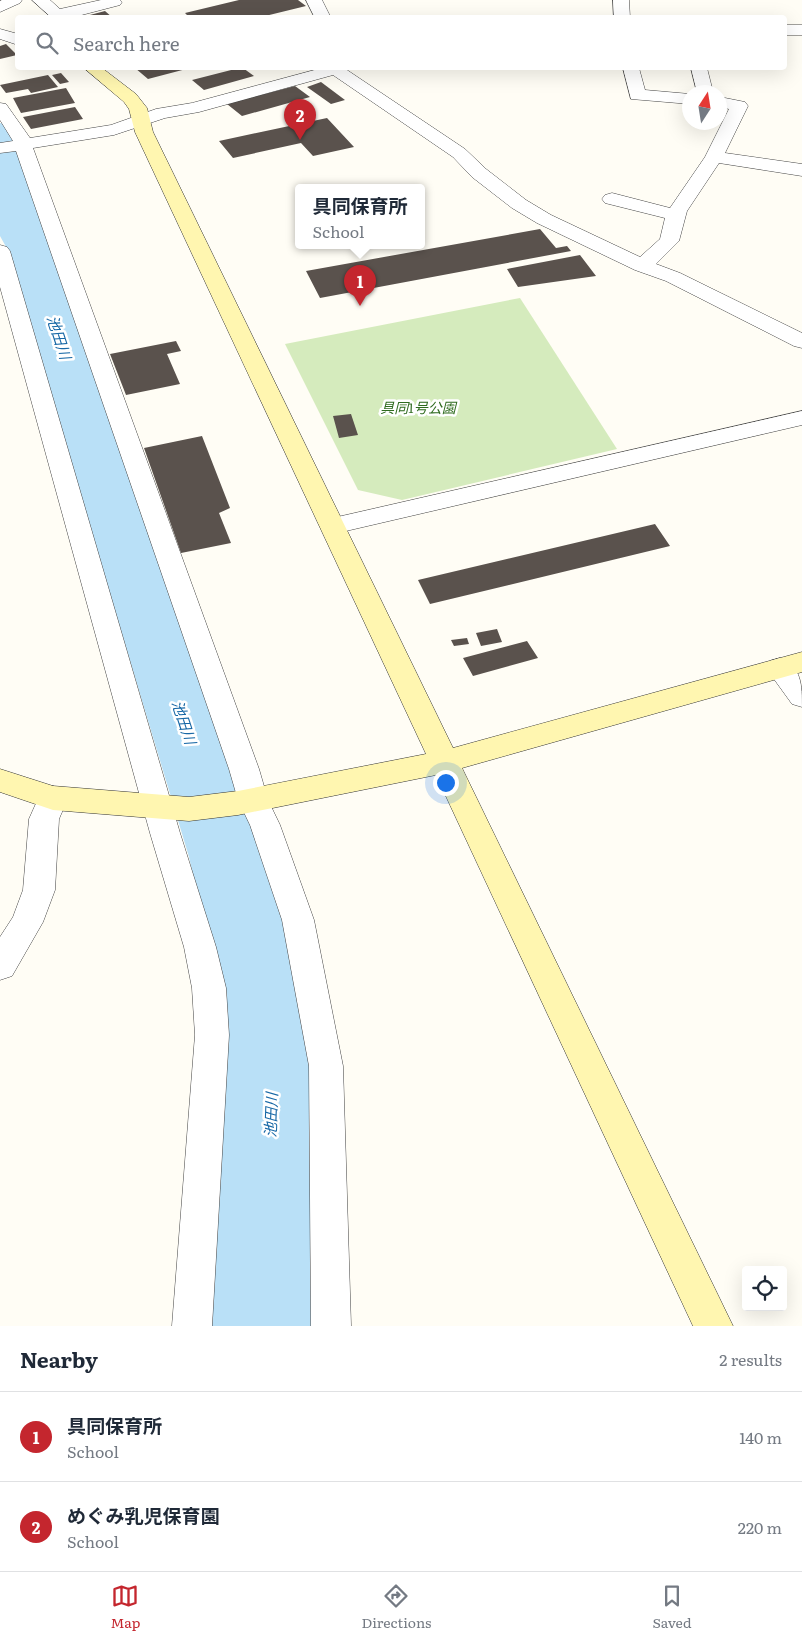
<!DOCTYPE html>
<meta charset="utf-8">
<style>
body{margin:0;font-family:Literata,"Noto Sans JP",serif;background:#f2f2f3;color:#1f2937}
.controls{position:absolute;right:15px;bottom:15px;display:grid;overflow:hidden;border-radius:5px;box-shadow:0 5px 20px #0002}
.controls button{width:45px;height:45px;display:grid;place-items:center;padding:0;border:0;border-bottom:1px solid #e0e1e3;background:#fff;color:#1f2937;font:25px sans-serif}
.compass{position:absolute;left:682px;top:85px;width:45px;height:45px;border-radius:50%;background:#fff;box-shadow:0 5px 20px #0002;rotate:12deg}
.you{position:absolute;left:445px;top:782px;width:18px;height:18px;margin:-12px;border:4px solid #fff;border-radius:50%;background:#1a73e8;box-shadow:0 0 0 8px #1a73e833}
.badge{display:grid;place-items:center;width:32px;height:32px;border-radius:50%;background:#c4262e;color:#fff;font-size:16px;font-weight:700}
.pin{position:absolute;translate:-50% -41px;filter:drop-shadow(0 1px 2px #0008)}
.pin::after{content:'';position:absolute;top:26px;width:18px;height:15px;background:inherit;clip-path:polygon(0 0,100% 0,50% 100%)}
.popup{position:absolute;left:295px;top:184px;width:130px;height:65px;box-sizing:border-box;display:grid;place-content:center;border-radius:5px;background:#fff;filter:drop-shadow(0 1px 4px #0005);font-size:16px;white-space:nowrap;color:#747a83}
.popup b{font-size:19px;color:#1f2937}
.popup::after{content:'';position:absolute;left:50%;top:100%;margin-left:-10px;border:10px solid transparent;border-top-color:#fff}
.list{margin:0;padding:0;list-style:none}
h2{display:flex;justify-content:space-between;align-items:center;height:65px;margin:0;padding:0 20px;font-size:21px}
h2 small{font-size:16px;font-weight:400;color:#747a83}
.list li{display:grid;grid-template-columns:32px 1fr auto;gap:15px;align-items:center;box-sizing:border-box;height:90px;padding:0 20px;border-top:1px solid #e0e1e3}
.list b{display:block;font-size:19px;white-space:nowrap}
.list p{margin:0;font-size:16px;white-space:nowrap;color:#747a83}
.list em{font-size:16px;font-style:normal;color:#747a83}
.icon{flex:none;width:28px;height:28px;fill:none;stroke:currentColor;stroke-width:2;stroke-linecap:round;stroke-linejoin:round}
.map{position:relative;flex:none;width:802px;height:1326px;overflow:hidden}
.search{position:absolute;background:#fff;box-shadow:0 5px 20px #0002;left:15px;right:15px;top:15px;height:55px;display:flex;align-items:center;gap:12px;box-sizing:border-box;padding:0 18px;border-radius:5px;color:#747a83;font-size:19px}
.sheet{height:245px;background:#fff}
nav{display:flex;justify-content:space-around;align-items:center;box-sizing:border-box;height:70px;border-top:1px solid #e0e1e3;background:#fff;font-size:14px;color:#747a83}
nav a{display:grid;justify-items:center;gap:2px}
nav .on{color:#c4262e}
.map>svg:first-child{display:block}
.green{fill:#d5ebbd}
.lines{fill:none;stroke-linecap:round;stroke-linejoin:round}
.river{fill:#b9e0f7;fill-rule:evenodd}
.building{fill:#5a524d}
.street-casing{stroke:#444;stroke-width:1}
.secondary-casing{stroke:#333;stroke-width:1}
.street{fill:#fff;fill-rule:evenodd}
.secondary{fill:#fff6b0;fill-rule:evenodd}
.labels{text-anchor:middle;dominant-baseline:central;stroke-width:5;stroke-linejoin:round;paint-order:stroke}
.park-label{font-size:14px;font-style:italic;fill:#2f6b1f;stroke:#fff}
.water-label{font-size:15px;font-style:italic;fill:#1768a6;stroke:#fff}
</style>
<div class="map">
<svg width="802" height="1326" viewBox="0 0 802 1326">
<rect width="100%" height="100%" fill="#fffdf5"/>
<!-- green -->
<path class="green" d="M520,298l97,151 -215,51 -44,-10 -73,-146z"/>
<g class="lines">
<!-- river -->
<path class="river" d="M0,123l19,4c12,19 7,39 12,61 4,20 15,39 26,57l212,612 42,154 5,71 -2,244h-102l14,-244 -3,-71 -34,-154 -184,-612 -5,-9z"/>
</g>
<!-- building -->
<path class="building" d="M239,0h59l8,6 -49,12h-67l-5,-5z
M105,11l8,7 -27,-2z
M6,44l11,11 -17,4v-13z
M135,68h55l-42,11z
M239,68h4l11,8 -50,14 -12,-10z
M61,73l8,9 -9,2 -8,-9z
M48,75l10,12 -27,6 -3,-4 -22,4 -6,-8z
M321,82l24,18 -14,4 -24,-17z
M295,86l15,11 -68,19 -15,-12z
M66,88l9,15 -54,10 -8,-15z
M75,107l8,12 -52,10 -8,-12z
M327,118l27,29 -41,9 -12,-13 -68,15 -14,-17z
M540,229l16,19 11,-2 4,5 -251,47 -14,-27z
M580,255l16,21 -78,11 -11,-18z
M176,341l5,10 -14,3 13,30 -54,11 -16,-41z
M351,414l7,21 -19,3 -6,-22z
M202,436l28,72 -11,5 12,30 -50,10 -37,-105z
M655,524l15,22 -240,58 -12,-24z
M497,629l5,13 -21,4 -5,-13z
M467,638l2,6 -15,2 -3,-6z
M527,641l11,17 -65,18 -10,-18z"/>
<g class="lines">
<defs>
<path id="street" d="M2,0h20l-2,3 -20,9v-11z
M32,0h18l10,9 41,-9h19l2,2 -2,3 -50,13h-18z
M306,0h16l9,18h-16z
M613,0h16l1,18h-16z
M784,25h18v10h-18z
M0,29l18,5v11l-18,-6z
M322,68h22l121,81 21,20 40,31 25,15 89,42 20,-18 5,-21 -60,-15 -3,-4 3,-4 7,-2 58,15 35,-51 24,-48 -9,-2v-10l25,5 3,4 -23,47 77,11v12l-83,-13 -32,48 -8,30 -23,23 24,9 122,60v15l-8,-2 -128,-65 -31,-11 -98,-47 -25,-15 -40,-31 -19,-20 -120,-82 -134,37 -34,6 -51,17 -81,13 226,621 9,31 12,25 34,95 29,146 8,260h-40l-2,-260 -27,-146 -32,-95 -12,-25 -9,-31 -213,-618 -16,2v-10l13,-2 -13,-21v-17l6,1 24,34 81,-13 45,-16 36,-6z
M623,68h16l6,22 45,4v10l-59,-5z
M691,68h16l6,24h-16z
M0,245l7,2 3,4 170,582 36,114 10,41 3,47 -17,291h-40l23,-291 -3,-47 -8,-41 -34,-114 -150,-546z
M802,411v14l-469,109 -9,-2 -4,-6 4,-6 9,-2z
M780,658c22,8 22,28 22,49l-10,-3 -26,-36 4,-7z
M53,786l11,4 4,8 -9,21 -4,71 -12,32 -31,54 -12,4v-43l13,-20 10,-27 6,-71 13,-29z"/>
<path id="secondary" d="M84,68h18l34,26 11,14 6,24 300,616 349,-96v20l-340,96 271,558h-40l-257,-551 -198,40 -49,6 -136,-11 -53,-18v-23l53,17 136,11 49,-6 188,-37 -291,-622 -6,-23 -5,-7z"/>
</defs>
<!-- street casing -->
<use href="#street" class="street-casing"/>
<!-- secondary casing -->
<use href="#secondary" class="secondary-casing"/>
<!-- street -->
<use href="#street" class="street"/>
<!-- secondary -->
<use href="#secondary" class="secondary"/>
</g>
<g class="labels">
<!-- park labels -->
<g class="park-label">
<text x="418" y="407">具同1号公園</text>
</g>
<!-- water labels -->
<g class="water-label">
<text transform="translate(60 337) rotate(72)">池田川</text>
<text transform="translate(185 722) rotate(72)">池田川</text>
<text transform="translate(270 1115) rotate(-88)">池田川</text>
</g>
</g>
</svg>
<div class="controls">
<button><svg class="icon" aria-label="locate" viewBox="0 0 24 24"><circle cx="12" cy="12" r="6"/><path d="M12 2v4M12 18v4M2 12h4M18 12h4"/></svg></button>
</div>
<svg class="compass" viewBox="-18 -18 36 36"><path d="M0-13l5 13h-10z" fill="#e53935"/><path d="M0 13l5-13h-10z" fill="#747a83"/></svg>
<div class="you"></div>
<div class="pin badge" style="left:360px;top:306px">1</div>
<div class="popup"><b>具同保育所</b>School</div>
<div class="pin badge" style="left:300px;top:140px">2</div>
<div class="search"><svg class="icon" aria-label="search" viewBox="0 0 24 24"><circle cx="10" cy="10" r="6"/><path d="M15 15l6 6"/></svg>Search here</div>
</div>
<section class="sheet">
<h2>Nearby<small>2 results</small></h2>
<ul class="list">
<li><span class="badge">1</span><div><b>具同保育所</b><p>School</p></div><em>140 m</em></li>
<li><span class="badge">2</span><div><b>めぐみ乳児保育園</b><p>School</p></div><em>220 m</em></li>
</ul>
</section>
<nav>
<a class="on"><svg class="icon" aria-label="map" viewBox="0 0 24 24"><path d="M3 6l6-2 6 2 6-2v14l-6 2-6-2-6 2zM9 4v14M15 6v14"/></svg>Map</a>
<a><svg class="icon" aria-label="directions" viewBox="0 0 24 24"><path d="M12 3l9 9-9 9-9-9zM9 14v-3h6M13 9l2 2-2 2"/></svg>Directions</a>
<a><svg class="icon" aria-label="saved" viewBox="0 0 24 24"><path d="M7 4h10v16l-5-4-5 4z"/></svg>Saved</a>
</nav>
